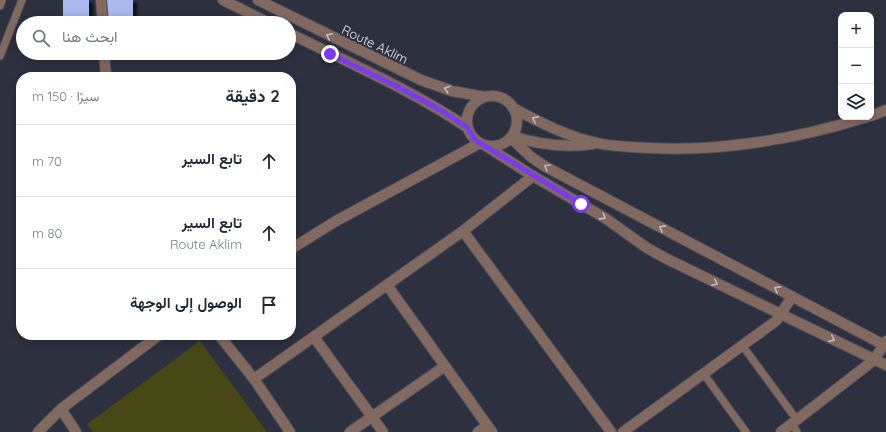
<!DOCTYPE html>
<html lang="ar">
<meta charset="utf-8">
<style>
body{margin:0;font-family:Quicksand,Vazirmatn,sans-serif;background:#f6f6f7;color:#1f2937;direction:rtl}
.controls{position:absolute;right:12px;top:12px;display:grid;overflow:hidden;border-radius:8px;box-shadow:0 2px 10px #0003}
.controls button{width:36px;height:36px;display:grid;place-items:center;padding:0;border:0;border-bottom:1px solid #e0e1e3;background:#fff;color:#1f2937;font:20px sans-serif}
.stop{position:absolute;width:12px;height:12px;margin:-9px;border:3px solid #7c3aed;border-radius:50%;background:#fff}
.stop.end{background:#7c3aed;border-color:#fff;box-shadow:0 1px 4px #0008}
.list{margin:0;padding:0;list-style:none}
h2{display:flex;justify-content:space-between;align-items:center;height:52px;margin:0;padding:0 16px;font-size:17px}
h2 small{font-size:13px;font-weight:400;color:#747a83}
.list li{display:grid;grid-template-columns:26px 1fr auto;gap:12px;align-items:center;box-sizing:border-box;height:72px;padding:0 16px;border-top:1px solid #e0e1e3}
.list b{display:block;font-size:15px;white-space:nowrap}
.list p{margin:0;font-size:13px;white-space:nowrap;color:#747a83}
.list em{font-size:13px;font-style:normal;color:#747a83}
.icon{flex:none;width:22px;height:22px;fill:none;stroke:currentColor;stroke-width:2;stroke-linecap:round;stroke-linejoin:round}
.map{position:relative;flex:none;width:886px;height:432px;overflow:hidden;direction:ltr}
.search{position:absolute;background:#fff;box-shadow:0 2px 10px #0003;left:16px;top:16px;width:280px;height:44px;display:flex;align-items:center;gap:10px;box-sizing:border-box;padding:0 14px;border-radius:22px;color:#747a83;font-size:15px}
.panel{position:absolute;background:#fff;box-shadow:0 2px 10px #0003;left:16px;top:72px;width:280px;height:268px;border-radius:16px;direction:rtl}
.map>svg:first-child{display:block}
.green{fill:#474815}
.building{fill:#a9b8ed;filter:url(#shadow)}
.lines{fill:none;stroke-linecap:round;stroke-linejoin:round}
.service-casing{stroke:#4a4e5b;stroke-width:9}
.minor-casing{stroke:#4a4e5b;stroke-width:12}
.tertiary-casing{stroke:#4a4e5b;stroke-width:12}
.service{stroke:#826960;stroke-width:7}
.minor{stroke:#826960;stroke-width:10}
.tertiary{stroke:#826960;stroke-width:10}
.oneway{stroke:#c2bbbe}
.route{stroke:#7c3aed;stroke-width:5}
.labels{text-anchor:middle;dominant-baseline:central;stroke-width:4;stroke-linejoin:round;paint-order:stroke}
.street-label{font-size:13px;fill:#e4e7f0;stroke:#2d313f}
</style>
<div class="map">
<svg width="886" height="432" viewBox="0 0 886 432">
<defs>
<filter id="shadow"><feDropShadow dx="4.5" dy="2.5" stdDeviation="1" flood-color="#0009"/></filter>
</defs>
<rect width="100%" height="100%" fill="#2d313f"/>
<!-- green -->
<path class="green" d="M200,341l67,91h-174l-6,-8z"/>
<!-- building -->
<path class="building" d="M63,0h26v23h-26z
M106,0h27v19l-27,-1z"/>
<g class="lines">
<defs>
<path id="service" d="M0,6l2,-6
M0,56l22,-56
M742,345l55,75
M703,373l43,59
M792,424l5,8"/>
<path id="minor" d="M101,0l2,23
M104,53l2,24
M463,231l148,201
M291,249l45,-28 144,-78
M387,285l105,147
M219,335l35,44 36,53
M314,337l69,95
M254,379l209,-148 70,-55
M61,409l15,23
M38,432l23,-23 98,-74
M350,432l95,-66
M478,432l9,-6
M623,432l153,-111 16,-24
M781,432l93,-72 12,-19"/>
<path id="tertiary" d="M223,0l46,23
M258,0l163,80 31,11 33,6
M289,33c60,30 123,57 179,95
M467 121a25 25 0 1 1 50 0a25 25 0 1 1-50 0Z
M513,108c26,14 55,29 84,35 17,4 35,4 52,5 75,4 147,-9 218,-31
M871,116l15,-6
M512,136c27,9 53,12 81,8
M511,138l20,19 15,10 340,179
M486,146l47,30 72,42 42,30 20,11 219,106"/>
</defs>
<!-- service casing -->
<use href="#service" class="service-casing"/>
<!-- minor casing -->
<use href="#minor" class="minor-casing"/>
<!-- tertiary casing -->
<use href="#tertiary" class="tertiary-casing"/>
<!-- service -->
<use href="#service" class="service"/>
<!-- minor -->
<use href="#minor" class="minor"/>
<!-- tertiary -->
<use href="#tertiary" class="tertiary"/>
</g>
<!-- one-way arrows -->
<defs><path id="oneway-chevron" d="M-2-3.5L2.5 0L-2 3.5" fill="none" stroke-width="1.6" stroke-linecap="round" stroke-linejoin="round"/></defs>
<g class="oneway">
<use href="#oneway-chevron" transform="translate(329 36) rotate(-154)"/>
<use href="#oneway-chevron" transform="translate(447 89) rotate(-163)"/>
<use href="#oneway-chevron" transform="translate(535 119) rotate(-154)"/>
<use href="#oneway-chevron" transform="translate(547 167) rotate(-150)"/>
<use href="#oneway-chevron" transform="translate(603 217) rotate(32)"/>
<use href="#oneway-chevron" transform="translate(662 228) rotate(-152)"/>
<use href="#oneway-chevron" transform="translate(715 283) rotate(25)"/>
<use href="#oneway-chevron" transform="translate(777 289) rotate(-152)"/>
<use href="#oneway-chevron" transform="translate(832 339) rotate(26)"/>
</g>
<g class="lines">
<!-- route -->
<path class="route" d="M330,54l70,34 42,23 26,17 6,11 6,4 101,61"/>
</g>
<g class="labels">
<!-- street labels -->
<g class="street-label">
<text transform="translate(375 44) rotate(26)">Route Aklim</text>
</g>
</g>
</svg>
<div class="controls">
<button>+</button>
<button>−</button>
<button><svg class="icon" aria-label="layers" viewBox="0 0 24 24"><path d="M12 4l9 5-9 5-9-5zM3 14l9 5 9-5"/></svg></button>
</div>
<div class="stop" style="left:581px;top:204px"></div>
<div class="stop end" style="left:330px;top:54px"></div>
<div class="search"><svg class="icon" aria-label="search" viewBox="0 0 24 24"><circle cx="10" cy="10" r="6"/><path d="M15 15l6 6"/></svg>ابحث هنا</div>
<section class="panel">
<h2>2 دقيقة<small>سيرًا · 150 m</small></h2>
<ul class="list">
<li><svg class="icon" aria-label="ahead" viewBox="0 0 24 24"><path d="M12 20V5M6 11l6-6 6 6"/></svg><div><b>تابع السير</b></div><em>70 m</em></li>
<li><svg class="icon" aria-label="ahead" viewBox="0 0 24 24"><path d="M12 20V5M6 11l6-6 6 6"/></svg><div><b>تابع السير</b><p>Route Aklim</p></div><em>80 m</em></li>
<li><svg class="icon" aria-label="arrive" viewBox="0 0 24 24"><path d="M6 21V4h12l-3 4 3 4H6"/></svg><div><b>الوصول إلى الوجهة</b></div></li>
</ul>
</section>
</div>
